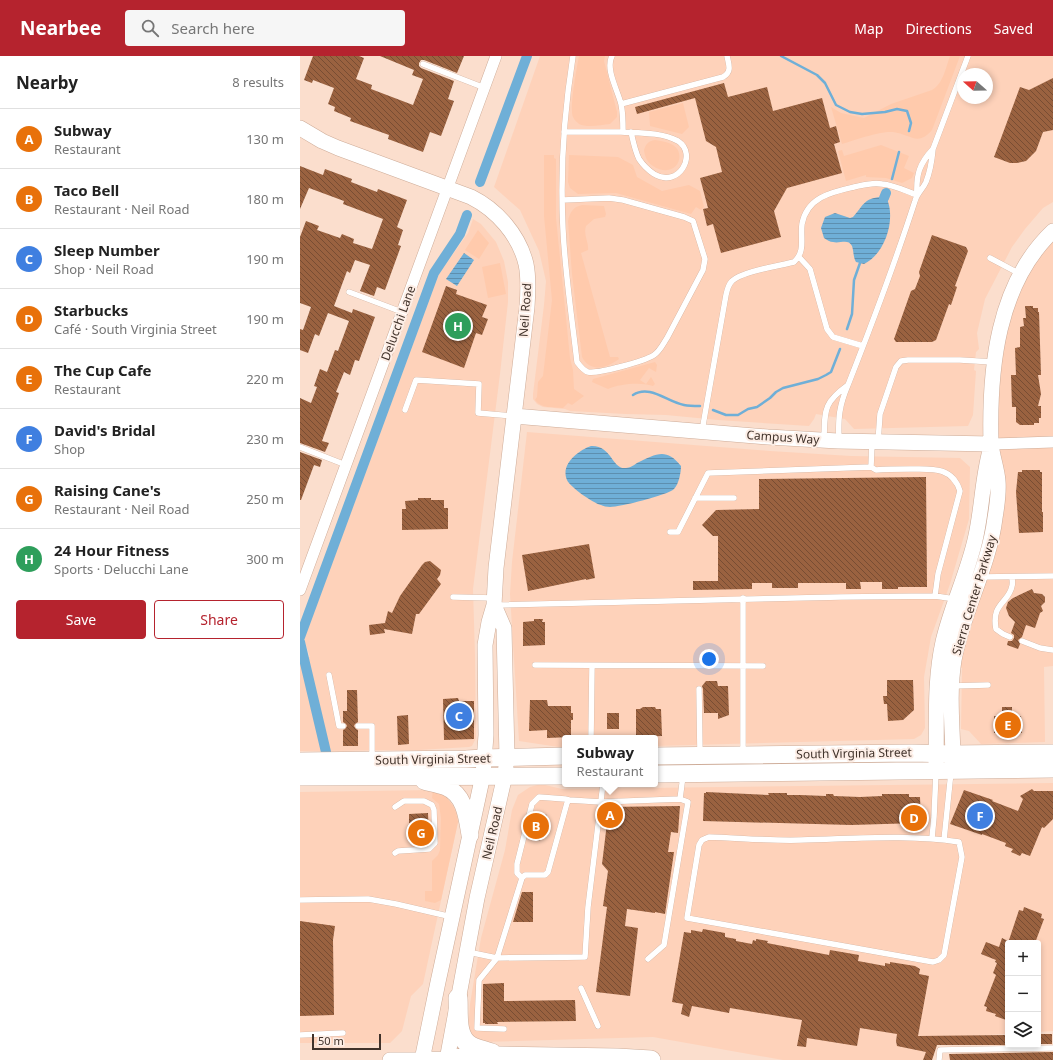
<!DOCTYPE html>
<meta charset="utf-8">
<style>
body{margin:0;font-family:"Noto Sans",sans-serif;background:#f6f6f6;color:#222}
.controls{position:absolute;right:12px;bottom:12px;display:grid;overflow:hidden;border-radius:4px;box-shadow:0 2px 6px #0003}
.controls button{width:36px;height:36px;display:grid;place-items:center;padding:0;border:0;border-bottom:1px solid #e0e0e0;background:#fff;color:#222;font:20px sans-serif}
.compass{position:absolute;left:657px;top:12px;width:36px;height:36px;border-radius:50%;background:#fff;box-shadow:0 2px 6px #0003;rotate:290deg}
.scale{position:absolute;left:12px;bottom:10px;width:69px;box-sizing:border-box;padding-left:4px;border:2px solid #40322a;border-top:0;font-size:11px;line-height:14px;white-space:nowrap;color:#40322a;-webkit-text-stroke:3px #fdeee6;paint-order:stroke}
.you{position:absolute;left:409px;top:603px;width:14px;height:14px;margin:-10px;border:3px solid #fff;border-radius:50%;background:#1a73e8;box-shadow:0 0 0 6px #1a73e833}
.badge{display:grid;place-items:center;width:26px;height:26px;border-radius:50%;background:#b5232e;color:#fff;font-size:13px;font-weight:700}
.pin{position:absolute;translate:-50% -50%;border:2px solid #fff;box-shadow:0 1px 4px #0006}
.popup{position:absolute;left:262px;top:679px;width:96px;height:52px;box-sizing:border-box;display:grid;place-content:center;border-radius:4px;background:#fff;filter:drop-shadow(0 1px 3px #0005);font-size:13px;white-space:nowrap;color:#767676}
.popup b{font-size:15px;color:#222}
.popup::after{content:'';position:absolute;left:50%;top:100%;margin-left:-8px;border:8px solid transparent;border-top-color:#fff}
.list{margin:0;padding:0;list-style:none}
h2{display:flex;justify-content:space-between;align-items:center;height:52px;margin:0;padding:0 16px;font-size:17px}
h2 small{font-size:13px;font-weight:400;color:#767676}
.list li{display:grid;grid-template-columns:26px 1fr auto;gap:12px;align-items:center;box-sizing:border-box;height:60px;padding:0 16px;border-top:1px solid #e0e0e0}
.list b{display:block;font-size:15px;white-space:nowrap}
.list p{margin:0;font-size:13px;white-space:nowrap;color:#767676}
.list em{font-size:13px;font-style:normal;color:#767676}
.actions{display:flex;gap:8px;padding:12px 16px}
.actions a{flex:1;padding:9px 0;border:1px solid #b5232e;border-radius:4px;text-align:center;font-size:14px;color:#b5232e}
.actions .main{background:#b5232e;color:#fff}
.icon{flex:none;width:22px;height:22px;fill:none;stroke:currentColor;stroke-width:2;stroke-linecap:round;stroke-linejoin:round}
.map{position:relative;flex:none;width:753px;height:1004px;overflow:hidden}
header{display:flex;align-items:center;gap:24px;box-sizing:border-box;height:56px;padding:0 20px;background:#b5232e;color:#fff}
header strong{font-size:19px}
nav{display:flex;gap:22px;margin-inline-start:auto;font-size:14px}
.search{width:280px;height:36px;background:#f6f6f6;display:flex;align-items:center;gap:10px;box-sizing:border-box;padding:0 14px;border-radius:4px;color:#767676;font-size:15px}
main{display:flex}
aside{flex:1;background:#fff}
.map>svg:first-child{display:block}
.built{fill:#fed2ba;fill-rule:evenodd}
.green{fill:#ffcaac}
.water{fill:url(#water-rules)}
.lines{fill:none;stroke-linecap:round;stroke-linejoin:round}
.stream{stroke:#6fafd7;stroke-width:2.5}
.canal{stroke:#6fafd7;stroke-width:10}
.building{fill:url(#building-back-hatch)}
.lane-casing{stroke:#ceac98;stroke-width:6}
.street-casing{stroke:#ceac98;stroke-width:12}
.secondary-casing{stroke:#ceac98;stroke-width:16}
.primary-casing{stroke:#ceac98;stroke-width:18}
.highway-casing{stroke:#ceac98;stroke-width:20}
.lane{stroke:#fff;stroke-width:5.5}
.street{stroke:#fff;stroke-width:11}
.secondary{stroke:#fff;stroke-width:15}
.primary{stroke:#fff;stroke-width:17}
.highway{stroke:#fff;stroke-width:19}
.labels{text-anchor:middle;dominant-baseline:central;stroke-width:4;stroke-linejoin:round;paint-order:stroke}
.street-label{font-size:12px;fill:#40322a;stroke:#fdeee6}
</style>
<header>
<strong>Nearbee</strong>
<div class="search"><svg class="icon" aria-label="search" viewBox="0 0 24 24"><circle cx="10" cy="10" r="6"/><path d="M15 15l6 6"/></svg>Search here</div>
<nav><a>Map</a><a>Directions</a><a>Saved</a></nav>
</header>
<main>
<aside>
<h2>Nearby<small>8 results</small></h2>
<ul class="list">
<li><span class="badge" style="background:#e8710a">A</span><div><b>Subway</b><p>Restaurant</p></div><em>130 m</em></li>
<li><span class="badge" style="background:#e8710a">B</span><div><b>Taco Bell</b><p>Restaurant · Neil Road</p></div><em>180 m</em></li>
<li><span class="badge" style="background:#3f7fe0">C</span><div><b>Sleep Number</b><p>Shop · Neil Road</p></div><em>190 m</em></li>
<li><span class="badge" style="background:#e8710a">D</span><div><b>Starbucks</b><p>Café · South Virginia Street</p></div><em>190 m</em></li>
<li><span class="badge" style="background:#e8710a">E</span><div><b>The Cup Cafe</b><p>Restaurant</p></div><em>220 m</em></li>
<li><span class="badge" style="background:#3f7fe0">F</span><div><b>David's Bridal</b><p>Shop</p></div><em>230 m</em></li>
<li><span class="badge" style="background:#e8710a">G</span><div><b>Raising Cane's</b><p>Restaurant · Neil Road</p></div><em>250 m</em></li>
<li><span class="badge" style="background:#2e9e5b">H</span><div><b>24 Hour Fitness</b><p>Sports · Delucchi Lane</p></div><em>300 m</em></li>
</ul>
<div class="actions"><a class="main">Save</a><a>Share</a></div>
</aside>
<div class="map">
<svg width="753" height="1004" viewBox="0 0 753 1004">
<defs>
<pattern id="water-rules" width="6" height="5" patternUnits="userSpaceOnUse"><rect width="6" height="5" fill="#6fafd7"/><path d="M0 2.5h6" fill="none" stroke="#5d8faf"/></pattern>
<pattern id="building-back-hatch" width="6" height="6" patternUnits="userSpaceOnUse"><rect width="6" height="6" fill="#9a6240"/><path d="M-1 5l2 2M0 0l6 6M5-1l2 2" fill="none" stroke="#784d33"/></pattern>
</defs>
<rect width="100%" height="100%" fill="#fbdecd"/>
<!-- built -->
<path class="built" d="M240,0h513v146l-10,6 -18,21 -13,18 -27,52 -8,34 2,16 -3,3 -2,18 2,1 -3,44 -5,11 -114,3 -9,-10 -29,-5 -2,5 -5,7 -91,-6 -52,-5 -41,-1 -55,-3 -5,-2 -22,-2 -6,-3 -4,-5v-5l11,-89 2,-24 -7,-30 -19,-41 -26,-23zM663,18h24v24h-24z
M173,163l8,5 15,18 8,19 4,21v20l-8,72 -27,215 2,67 1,82 -4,8 -3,1 -50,3 -119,1v-94h10l-6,-18 135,-365 29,-41z
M753,175v435l-9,1 1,75 -64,2 -12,-13 -8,-2 1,-61h-7l38,-128 -1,-92 18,-160z
M227,376l243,19 81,5 109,2 10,9 -1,52 -19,65 -19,53 -7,40 1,51 -4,7 -7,4 -259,7v-8h-90v10l-46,-7 -9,-147 2,-32z
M753,727v248l-15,1v-89h-30v91l-75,4 -8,22h-142l-130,-23 -173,5 -8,-5 -4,-7 2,-26 11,-66 24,-88 7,-40 6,-15 12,-8 11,-3 21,5z
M133,734l20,15 4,8 1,9 -35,162 -12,12 -9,35 -12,12h-90v-251z"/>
<!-- green -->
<path class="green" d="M279,0h26l-1,5 13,51v5l-7,7c-9,1 -23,4 -31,0 -2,-2 -5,-4 -6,-7 -4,-8 4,-50 6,-61z
M650,0h10l-28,74c-14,17 -22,4 -39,2 -13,-1 -38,8 -51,12l-11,-37 10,6 23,5 27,-14 41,-14c11,-6 14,-23 18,-34z
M383,47l6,24 -7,7 -32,-8 -1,-14z
M355,84c6,1 13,2 18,5 15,10 2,35 -20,21 -6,-4 -8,-9 -9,-16 2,-6 4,-9 11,-10z
M581,89l28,11 -5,12 10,5 -2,5 -10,5 -16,-5 -20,-1v-2l-20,6 -8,-30 4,-1 2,6z
M244,99h10v3l2,1v59l14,140 3,12 1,19 10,7 -12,9 -4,-2 -5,5c-10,-1 -21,1 -28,-8l2,-3 1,-15 5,-6 9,-76 -8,-84z
M269,99l49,2 15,8 4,12 25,14 27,-6 11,6 4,16 -3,3 -5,-3 -5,7 -75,-21 -38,1 -8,-6 -2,-6z
M282,149l22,1 2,8 -1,3 -11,2 -8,7c-3,9 3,16 2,24l-7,3 29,104h8l1,2c-12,9 -29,14 -37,-2l-10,-83 -4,-53c2,-9 5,-14 14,-16z
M178,174l11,13 -10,16 -14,-9z
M200,207l6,31 -18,4 -6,-31z
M355,306l2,3 -1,7 -7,-4 -9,12 6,4 5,-7 4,7 -2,2c-13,-4 -33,-2 -45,3l-16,-7 1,-3z
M133,734c15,5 23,16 25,32l-17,78 -6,3 -10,-2v-10h7v-30l6,-6 2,-5 1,-32 -2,-14 -7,-6z"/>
<!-- water -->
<path class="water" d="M581,141l6,2c9,21 -2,55 -23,65l-8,-2c-3,-5 -2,-10 -4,-16 -4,-8 -12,-2 -19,-4 -3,0 -6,-2 -9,-4l-3,-10 4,-11 10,-4 15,5 3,-1c10,-11 11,-19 28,-20z
M164,197l10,7 -17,26 -11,-7z
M291,390c21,-1 21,24 35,22 4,0 8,-3 11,-5 19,-9 29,-16 44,3 0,6 -2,18 -7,23 -6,6 -54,18 -64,18 -3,0 -7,-1 -9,-2 -8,-2 -31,-18 -34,-25 -7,-16 12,-30 24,-34z"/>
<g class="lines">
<!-- stream -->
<path class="stream" d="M481,0l36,19 8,8 11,22 14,7 12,2 23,-2 12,-3 10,2 4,12 -2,8
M592,123l7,-27
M547,273l5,-15 2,-34 6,-17
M333,339c17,-11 34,7 51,10 5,1 11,1 16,1
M413,354l13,5h12l10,-6 9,-2 13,-9 6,-6 7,-4 35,-9 8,-4 5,-3 9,-23"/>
<!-- canal -->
<path class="canal" d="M180,126l47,-126
M584,142l2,-5
M0,581l134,-364 26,-39 7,-19
M0,586l26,110"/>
</g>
<!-- building -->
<path class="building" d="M13,0h46l5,2 -8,21 16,6 -1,4 42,16 10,-26 -11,-4 2,-5 -34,-14h84l-7,17 -33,-13h-3l-2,3v3l2,2 33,13 -6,18 6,2 -13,35 -11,-4 -7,20 -35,-13 1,-4 -39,-14 1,-3 -17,-7 1,-4 -7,-3 6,-16 -21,-8 -1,3 -8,-3z
M753,22v52l-10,2 -7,19 -10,10 -9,2h-7l-16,-6 26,-70 9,3z
M424,27l4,14 39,-10 6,24 49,-13 8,30 6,-2 4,16 -6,2 8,29 -55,15 -13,23 7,26 -60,16 -8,-29 -6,2 -4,-17 5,-1 -8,-30 22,-6 -6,-25 -10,-6 -11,-43 -58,16 -2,-7z
M0,110l23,9 2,-6 27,10 -1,3 26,10 1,-3 29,11 -10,27 6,3 -5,15 3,1 -16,44 -8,-3 -3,9 -14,-5 10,-26 -15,-5 -5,13 -3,-2 -13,35 18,7 1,-4 22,8 -16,44 -4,-1 -5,15 -6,-3 -8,20 3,1 -17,48 7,2 -4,9 -25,-9v-45l11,5 6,-16 -3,-1 6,-17 7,3 8,-22 3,1 11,-30 -21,-8 -9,23 -4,-2 -7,19 -8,-3v-21l3,1 8,-23 -11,-4v-66l6,-16 13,5 -2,4 23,8 2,-4 12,5 -1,4 19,6 11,-30 -40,-15 1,-3 -35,-13 -9,21z
M632,179l34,12 2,4 -13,35 2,1 -6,18 -2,-1 -13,36 -4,2h-36l-2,-3 17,-48 4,-2 5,-13 -1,-4z
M146,230l11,4 -1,4 31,11 -5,12 6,2 -6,16 -6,-2 -12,35 -42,-16z
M725,250h8v2h5v4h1l2,63h-3l3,19 -3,12h3v12h-2v5h-5v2h-14l-4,-3v-15h-4l-1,-32h5l-1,-27 5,-1v-20l4,-1 -1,-8h3z
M0,396l22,8 -2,7 -6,-2 -13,35h-1z
M722,414h18v2h2v40h1v20l-24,1 -3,-41 2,-20h4z
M626,421l1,110h-29v2h-16v-7h-22l1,7h-15v-6h-48v5h-26v-5h-20v6l-59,1v-9h25v-45h-5l-11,-11 14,-15 43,-1v-30z
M118,442h13v2h13v8h4v21l-46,1v-21h4l-1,-8 13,-1z
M289,488l6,34 -9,2v-1l-58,12 -6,-36z
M130,505l11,9 -1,5 -3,4 4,5 -22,30h-3l-4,20 -28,-5 1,4 -15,2 -1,-10 16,-2 3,-12 4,2 8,-17 22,-31 3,-3z
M732,533l2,4 8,1 3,3v5l-4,4 2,5 -3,2 -5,15 -9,-3 -4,12 -4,3 2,4 -2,5 -11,-4 1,-4h4l2,-3v-3l-3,-2 4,-11 -6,-6 -3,-8 2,-6 5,-4z
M234,563h9l-1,3h3v23l-22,1v-24l11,-1z
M587,624h26l1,30 -11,10 -15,1 -1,-17h-3l-1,-8h4z
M406,625h11l1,5h10l1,29 -11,4v-6h-14l-1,-24 -1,-3z
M47,634h10l1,32 -3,2 -1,2 2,3 2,1v16h-15v-16l2,-1 2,-3 -1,-2 -3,-2v-11h4z
M158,642l1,3h15v38l-30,1 -1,-41z
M230,644h17l1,6h23v7h2v7h-2v17l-24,1v-8l-18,1z
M343,651h12l1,2h5l1,27 -26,1v-28h4z
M702,651h10v9h9l1,17h-28v-17h8z
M307,657h12v16h-12z
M108,659l1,29 -11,1 -1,-29z
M732,733l2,2h19v28l-9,9 -2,-1 -12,29 -8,-3 -2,3 -9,-4 2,-3 -8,-3 1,-3 -24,-9v1l-32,-11 14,-34 29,10 -1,1 26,10 5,-12 -3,-3z
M406,736l63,3 -1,-2h19v2h13l26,1v-2h7l1,2 26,1 22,-1v-2h27v3h11l1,24 -3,-1v3l-67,2 -148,-4 1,-28h2z
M380,750l-2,27 -7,-1 -3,20h6l-9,62 -10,-2v1l-28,-4 -2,17 13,2 -8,68 -34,-4 11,-85 -4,-1 5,-35 -6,-7 5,-41h-2l2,-16z
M235,755l12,4 -7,26 -12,-3z
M128,757l1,30 -2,2h-14l-1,-22h-3v-9z
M222,836h11v30h-20z
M724,851l18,7 -1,4 3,1 -9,24h-27l11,-33 4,1z
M0,865l35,5 -2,14 1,75 -34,1z
M403,873l22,4v4l11,2v2l16,3 1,-4 3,1v-2l12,2 -1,2 62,12 1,-5 29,5 -1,6 27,5v-3l5,1v-2l25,4 5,3 -1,5 10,2 -11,60 90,-1v10h-71l-5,15h-9l3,-8 -29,-6 -1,-5 1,-7 -37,-6 -3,18 -50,-8 -1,9 -9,-1 5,-26 -72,-12 -1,5 -37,-7 -3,11 -8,-3 2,-10 -11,-2 12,-70 7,1v-3l11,2z
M702,882l6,3v72l-2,7 -11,-4 1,-2 -10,-3 1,-4 -3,-1 12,-31 -3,-2 4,-10 -2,-1 1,-2 -15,-6 5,-12 13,5z
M204,927v18l71,-1 1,21 -79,1 1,2h-13v-1h-2v-39z
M738,978h14v10h-14z
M753,996v8h-103l-1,-6z"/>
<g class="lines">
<defs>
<path id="lane" d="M312,0c-7,13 6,35 9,48 2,9 2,19 2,28
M123,8l62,24
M321,48l102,-27c9,-5 6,-12 4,-21
M264,76h57c18,1 40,0 57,9 20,13 1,48 -24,33 -6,-4 -11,-9 -15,-15 -4,-8 -6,-18 -8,-27
M633,93l35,-93
M263,144l46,-2 14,2 61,17 9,4 12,38 -2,11 -36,68c-4,6 -7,13 -13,17 -9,6 -56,19 -66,17 -4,-1 -8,-6 -11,-10 -5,-44 -12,-89 -14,-133 -3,-58 1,-116 10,-173
M499,201l11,12 17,60 6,8 30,9
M690,202l30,16
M49,236l53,20
M548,329c24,-61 47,-122 67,-184 2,-8 8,-12 11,-19 4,-10 6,-22 7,-33 -14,15 -17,26 -16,46
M105,354l11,-30 63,4 -1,29 35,3
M402,375l24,-136c1,-5 2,-10 6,-14 11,-10 47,-15 62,-19 12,-11 6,-24 8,-38 5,-27 30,-32 52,-37 9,-2 19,-5 28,-3 12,1 24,7 35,11
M524,383c1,-29 -1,-36 24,-54 -9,21 -10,33 -9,56
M578,386l2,-28 16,-47 5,-6 7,-1h52l33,2
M572,387l-1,24 5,3c11,-1 23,-1 34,-1 21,0 42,-3 50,22l-22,83 -3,22
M0,391l46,18
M395,442h39
M370,476h8l30,-59 163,-6
M680,521l73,-1
M153,541l40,1
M196,549l345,-8 94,-1 20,3
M710,581l-7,-3 -7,-5c-5,-26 13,-26 16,-43 1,-3 0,-7 0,-9
M722,585l18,7 13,2
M235,609l228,1
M29,619l10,51h4
M652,630l36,-1
M399,633l1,64
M58,670h14v32
M291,682l1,-72
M443,698v-156
M95,751l9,-6h20l8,4 2,5 1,33 -6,6 -31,2 -3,2
M409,781c31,1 61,4 92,3 52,-1 106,-6 158,2l3,15 -18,98 -5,5 -6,2 -246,-44 12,-73 3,-5z
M632,782l2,-21 2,-45
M644,784l7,-68
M222,822l-5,-5v-9l15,-60 7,-7 26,2 4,1
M0,844l68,-1 28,5 56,13
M168,896l29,6 88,-1 3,-50 15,-123
M348,903l16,-14 24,-143 -8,-3
M281,932l17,38
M204,973l-27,-1 2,-48 18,-22 25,-80 3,-3h20l3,-3 19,-69 2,-3 32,2 79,-3 3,-23
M0,979l43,-2
M639,1004l1,-10 113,-2"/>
<path id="street" d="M691,388l62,-2
M0,534l196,-534"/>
<path id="secondary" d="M0,72l22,13 16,7 133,49c26,13 48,38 55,67 3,14 2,29 1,43l-31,261 -2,37 -5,17 -4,23 1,90 -3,40 -45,207 -16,78
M214,360l254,21 70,4 153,3
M652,709l1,-11c-1,-31 -4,-63 1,-94 9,-49 35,-93 41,-142 2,-12 4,-25 3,-37 -1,-13 -6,-25 -7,-38 -2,-74 6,-159 62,-212
M636,710c1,-42 -2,-84 7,-124 8,-35 24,-67 32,-102 7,-29 7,-60 15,-89
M90,1004l57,-1
M147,1004l30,-162 28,-123 2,-18 -3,-129 -10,-23"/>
<path id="primary" d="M355,700l257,-3 41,1 100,-1
M0,705l166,-2 19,-1 80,-2
M355,718l398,-5
M0,721l265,-1
M124,725c7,2 15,3 22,6 19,8 21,30 24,48"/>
<path id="highway" d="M158,942c1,16 -3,39 13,48 6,3 14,5 21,7
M147,1003l52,-3 118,2 34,2"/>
</defs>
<!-- lane casing -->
<use href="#lane" class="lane-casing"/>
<!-- street casing -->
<use href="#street" class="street-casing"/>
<!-- secondary casing -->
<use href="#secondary" class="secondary-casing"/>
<!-- primary casing -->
<use href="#primary" class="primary-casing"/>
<!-- highway casing -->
<use href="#highway" class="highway-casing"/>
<!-- lane -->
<use href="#lane" class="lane"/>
<!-- street -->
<use href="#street" class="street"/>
<!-- secondary -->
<use href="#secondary" class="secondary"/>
<!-- primary -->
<use href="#primary" class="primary"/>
<!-- highway -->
<use href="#highway" class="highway"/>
</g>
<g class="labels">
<!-- street labels -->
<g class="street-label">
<text transform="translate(225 254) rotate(-86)">Neil Road</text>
<text transform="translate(98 267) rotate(-70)">Delucchi Lane</text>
<text transform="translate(483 381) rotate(4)">Campus Way</text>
<text transform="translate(674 539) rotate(-73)">Sierra Center Parkway</text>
<text transform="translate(554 697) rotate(-1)">South Virginia Street</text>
<text transform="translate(133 703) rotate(-1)">South Virginia Street</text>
<text transform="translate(192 777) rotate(-77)">Neil Road</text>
</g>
</g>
</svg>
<div class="controls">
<button>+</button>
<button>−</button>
<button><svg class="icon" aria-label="layers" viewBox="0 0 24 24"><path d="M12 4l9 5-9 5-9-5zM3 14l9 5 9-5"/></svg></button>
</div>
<svg class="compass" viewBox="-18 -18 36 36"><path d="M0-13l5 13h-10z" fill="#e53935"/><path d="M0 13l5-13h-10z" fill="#767676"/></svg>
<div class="scale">50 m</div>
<div class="you"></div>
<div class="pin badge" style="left:310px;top:759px;background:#e8710a">A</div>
<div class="popup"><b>Subway</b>Restaurant</div>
<div class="pin badge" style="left:236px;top:770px;background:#e8710a">B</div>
<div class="pin badge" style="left:159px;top:660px;background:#3f7fe0">C</div>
<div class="pin badge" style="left:614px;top:762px;background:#e8710a">D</div>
<div class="pin badge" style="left:708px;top:669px;background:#e8710a">E</div>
<div class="pin badge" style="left:680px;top:760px;background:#3f7fe0">F</div>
<div class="pin badge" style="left:121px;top:777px;background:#e8710a">G</div>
<div class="pin badge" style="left:158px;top:270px;background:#2e9e5b">H</div>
</div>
</main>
